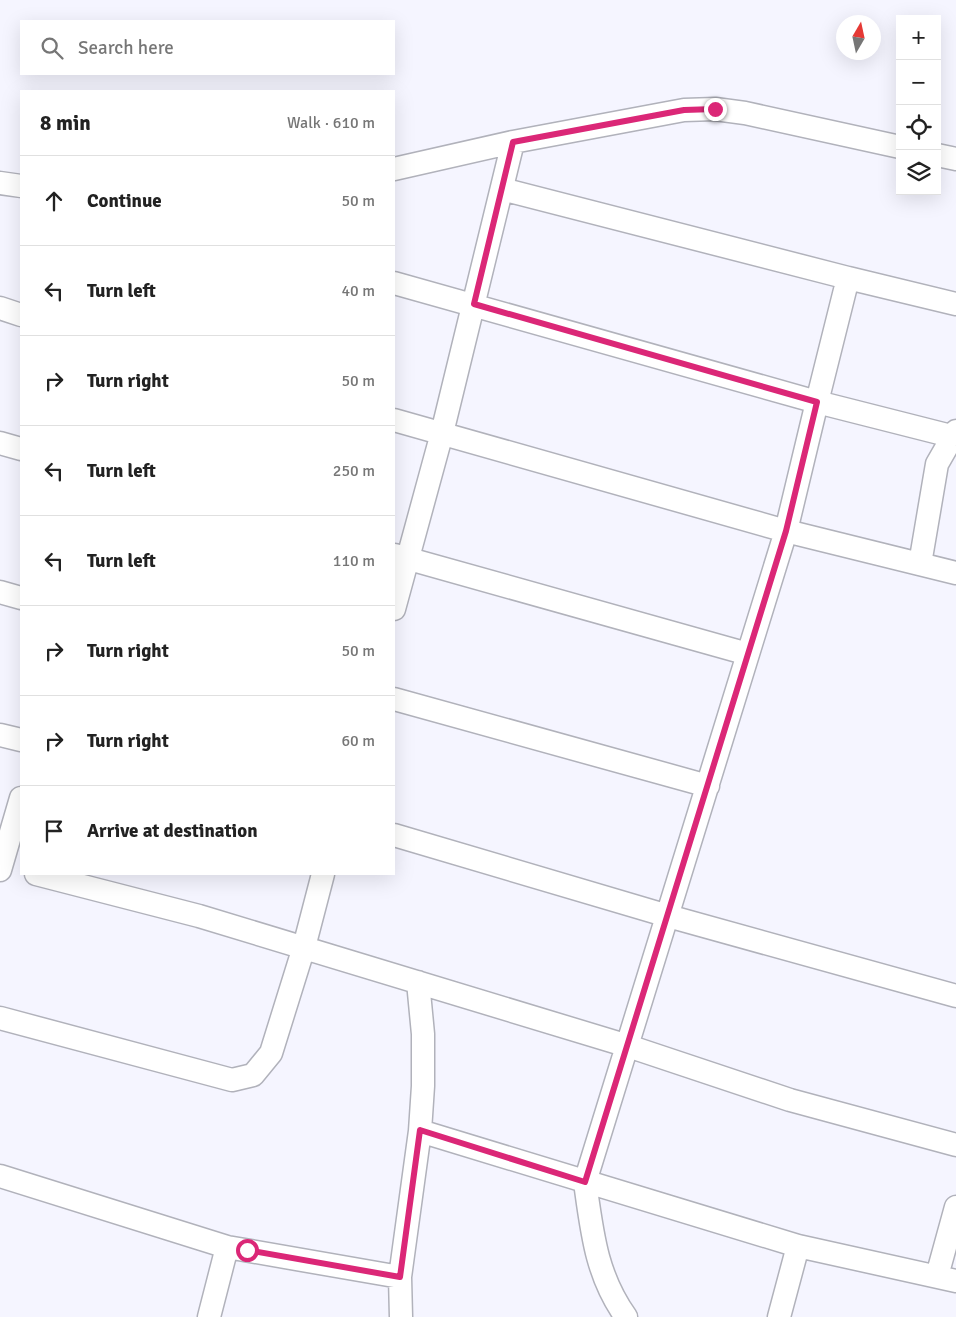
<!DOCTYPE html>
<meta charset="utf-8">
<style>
body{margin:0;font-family:Signika,sans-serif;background:#f6f6f6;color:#222}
.controls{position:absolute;right:15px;top:15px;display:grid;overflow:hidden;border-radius:0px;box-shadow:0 5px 20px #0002}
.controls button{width:45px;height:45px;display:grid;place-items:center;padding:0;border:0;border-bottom:1px solid #e0e0e0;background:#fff;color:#222;font:25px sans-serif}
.compass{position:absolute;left:836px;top:15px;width:45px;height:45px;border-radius:50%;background:#fff;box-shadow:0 5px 20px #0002;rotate:9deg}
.stop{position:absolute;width:15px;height:15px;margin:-11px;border:4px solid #db2777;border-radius:50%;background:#fff}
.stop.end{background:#db2777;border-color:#fff;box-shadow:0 1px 5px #0008}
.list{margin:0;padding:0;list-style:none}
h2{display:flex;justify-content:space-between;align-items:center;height:65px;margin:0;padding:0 20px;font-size:21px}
h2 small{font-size:16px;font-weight:400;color:#767676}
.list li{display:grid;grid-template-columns:32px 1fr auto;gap:15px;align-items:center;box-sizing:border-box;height:90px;padding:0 20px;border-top:1px solid #e0e0e0}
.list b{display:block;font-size:19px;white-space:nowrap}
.list em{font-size:16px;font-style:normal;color:#767676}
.icon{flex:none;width:28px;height:28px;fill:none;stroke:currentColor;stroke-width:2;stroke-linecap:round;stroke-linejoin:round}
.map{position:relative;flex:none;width:956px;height:1317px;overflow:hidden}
.search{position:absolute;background:#fff;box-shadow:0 5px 20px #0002;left:20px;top:20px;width:375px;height:55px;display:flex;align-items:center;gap:12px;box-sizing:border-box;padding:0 18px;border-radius:0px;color:#767676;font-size:19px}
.panel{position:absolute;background:#fff;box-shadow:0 5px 20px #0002;left:20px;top:90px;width:375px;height:785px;border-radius:0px}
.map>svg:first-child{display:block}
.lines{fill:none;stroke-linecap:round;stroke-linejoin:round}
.street-casing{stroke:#b1b2bb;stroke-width:25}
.street{stroke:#fff;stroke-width:22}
.route{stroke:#db2777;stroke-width:6}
</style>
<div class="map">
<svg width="956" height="1317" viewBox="0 0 956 1317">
<rect width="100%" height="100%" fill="#f5f5ff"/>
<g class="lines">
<defs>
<path id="street" d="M937,155l19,4
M394,169l119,-27 171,-32 31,-1 30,4 155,34
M0,183l21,3
M502,189l346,89 -31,124 134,34
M848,278l108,26
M394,283l423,119 -31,129 -201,651c7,50 11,93 41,135
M0,308l21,7
M394,420l392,111 170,42
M0,443l21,6
M395,555l353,99
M920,564l17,-100 19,-33
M0,592l21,6
M394,609l48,-176 71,-291
M394,699l314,87
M0,735l21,5
M394,835l274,81 288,80
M0,870l21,-72
M36,874l163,42 429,130 162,54 166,45
M0,1018l232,62 21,-5 18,-22 33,-106 19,-73
M420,1131l378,115 158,35
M0,1176l227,71 173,30
M937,1276l19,-69
M209,1317l18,-70
M401,1317l-1,-40 20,-146 3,-45v-52l-5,-52
M779,1317l19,-71"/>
</defs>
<!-- street casing -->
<use href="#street" class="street-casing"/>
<!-- street -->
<use href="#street" class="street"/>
</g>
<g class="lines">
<!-- route -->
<path class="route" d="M247,1250l153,27 20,-147 165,52 201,-651 31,-129 -343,-98 39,-162 171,-32 31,-1"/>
</g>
</svg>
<div class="controls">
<button>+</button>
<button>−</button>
<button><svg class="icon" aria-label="locate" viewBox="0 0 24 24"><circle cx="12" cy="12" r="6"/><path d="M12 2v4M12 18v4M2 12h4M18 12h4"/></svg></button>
<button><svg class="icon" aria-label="layers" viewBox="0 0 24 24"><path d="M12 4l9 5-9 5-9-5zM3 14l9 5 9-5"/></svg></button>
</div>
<svg class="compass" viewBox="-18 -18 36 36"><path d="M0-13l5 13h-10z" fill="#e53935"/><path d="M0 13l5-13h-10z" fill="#767676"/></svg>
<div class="stop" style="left:247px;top:1250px"></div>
<div class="stop end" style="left:715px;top:109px"></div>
<div class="search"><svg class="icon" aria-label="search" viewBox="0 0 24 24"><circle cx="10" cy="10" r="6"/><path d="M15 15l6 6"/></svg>Search here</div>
<section class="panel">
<h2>8 min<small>Walk · 610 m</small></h2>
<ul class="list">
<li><svg class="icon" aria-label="ahead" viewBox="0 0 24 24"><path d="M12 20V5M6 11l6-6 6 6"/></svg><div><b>Continue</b></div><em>50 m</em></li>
<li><svg class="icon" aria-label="left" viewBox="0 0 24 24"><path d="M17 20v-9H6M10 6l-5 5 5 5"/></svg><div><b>Turn left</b></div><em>40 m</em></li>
<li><svg class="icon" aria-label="right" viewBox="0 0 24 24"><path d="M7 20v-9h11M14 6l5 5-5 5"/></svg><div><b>Turn right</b></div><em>50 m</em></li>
<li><svg class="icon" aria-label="left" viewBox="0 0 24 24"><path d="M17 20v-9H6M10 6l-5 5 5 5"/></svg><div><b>Turn left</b></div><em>250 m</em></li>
<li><svg class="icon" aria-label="left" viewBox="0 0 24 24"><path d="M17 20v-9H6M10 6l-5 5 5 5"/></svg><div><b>Turn left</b></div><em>110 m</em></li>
<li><svg class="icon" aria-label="right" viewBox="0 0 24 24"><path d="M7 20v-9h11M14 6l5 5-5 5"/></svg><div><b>Turn right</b></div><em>50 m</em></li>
<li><svg class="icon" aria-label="right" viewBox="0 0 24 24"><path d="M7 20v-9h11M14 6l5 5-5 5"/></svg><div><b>Turn right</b></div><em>60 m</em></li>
<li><svg class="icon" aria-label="arrive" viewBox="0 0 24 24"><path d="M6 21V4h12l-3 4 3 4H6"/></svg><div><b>Arrive at destination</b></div></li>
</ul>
</section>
</div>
